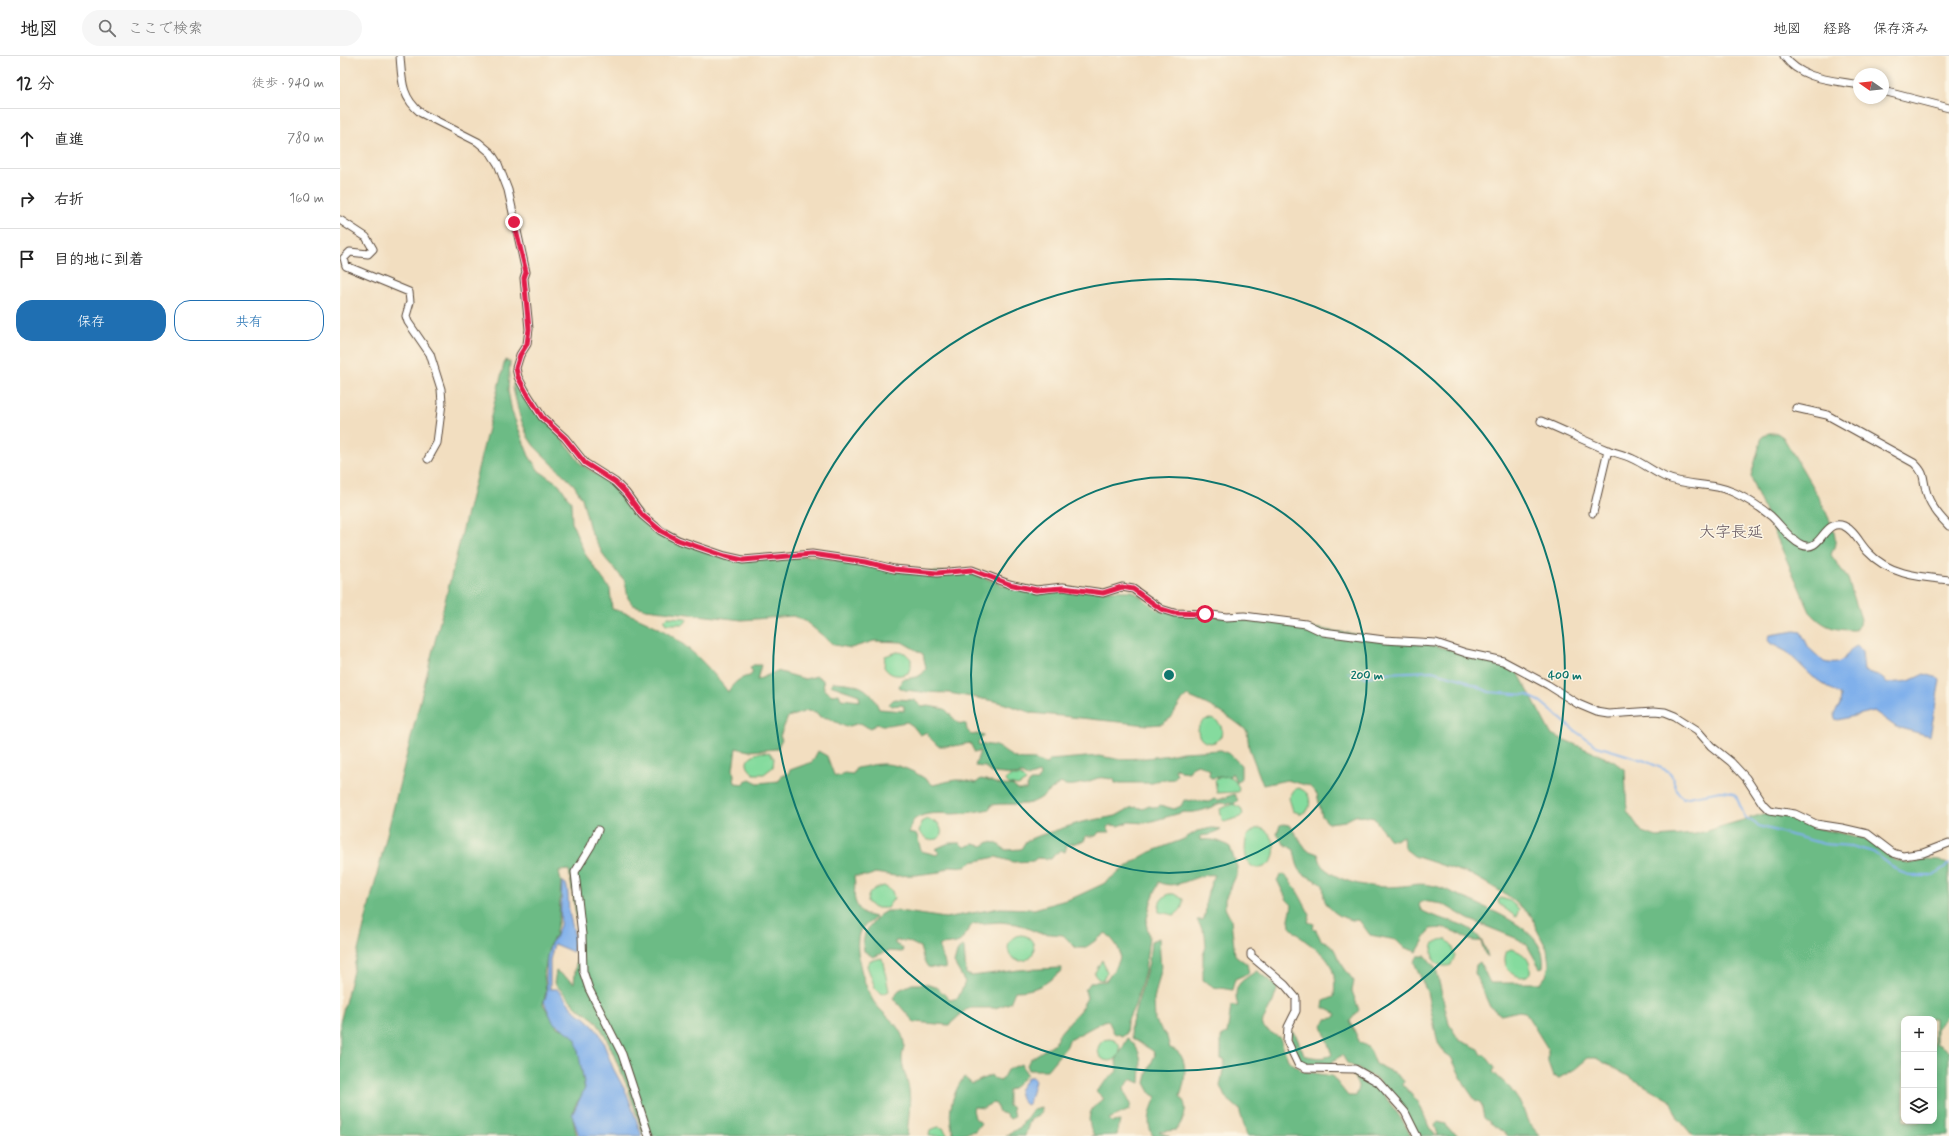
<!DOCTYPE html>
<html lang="ja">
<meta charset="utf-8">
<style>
body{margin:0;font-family:Mynerve,"Klee One",sans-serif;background:#f6f6f6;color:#222}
.controls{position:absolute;right:12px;bottom:12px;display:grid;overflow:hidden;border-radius:8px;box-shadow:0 2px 6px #0003}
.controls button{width:36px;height:36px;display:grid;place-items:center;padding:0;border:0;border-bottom:1px solid #e0e0e0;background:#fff;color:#222;font:20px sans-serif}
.compass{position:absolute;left:1513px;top:12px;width:36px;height:36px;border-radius:50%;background:#fff;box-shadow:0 2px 6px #0003;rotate:284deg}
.stop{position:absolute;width:12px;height:12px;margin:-9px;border:3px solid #e11d48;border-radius:50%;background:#fff}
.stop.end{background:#e11d48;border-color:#fff;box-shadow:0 1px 4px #0008}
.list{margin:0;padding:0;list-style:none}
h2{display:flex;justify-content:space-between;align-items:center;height:52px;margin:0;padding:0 16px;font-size:17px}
h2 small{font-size:13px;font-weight:400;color:#767676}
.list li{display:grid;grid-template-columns:26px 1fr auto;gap:12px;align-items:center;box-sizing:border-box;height:60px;padding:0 16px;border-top:1px solid #e0e0e0}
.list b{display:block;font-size:15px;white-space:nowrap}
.list em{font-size:13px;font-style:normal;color:#767676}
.actions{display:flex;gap:8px;padding:12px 16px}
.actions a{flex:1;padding:9px 0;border:1px solid #1f6fb2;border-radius:16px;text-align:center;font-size:14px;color:#1f6fb2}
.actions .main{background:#1f6fb2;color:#fff}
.icon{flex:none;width:22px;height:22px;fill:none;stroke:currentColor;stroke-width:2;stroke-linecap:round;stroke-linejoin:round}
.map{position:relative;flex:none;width:1609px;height:1080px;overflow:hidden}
header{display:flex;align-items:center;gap:24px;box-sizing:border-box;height:56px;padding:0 20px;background:#fff;border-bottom:1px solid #e0e0e0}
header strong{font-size:19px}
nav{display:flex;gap:22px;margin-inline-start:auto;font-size:14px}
.search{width:280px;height:36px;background:#f6f6f6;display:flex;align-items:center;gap:10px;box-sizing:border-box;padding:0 14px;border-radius:22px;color:#767676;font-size:15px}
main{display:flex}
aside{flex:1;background:#fff}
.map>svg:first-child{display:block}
.green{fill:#85db9e;stroke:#60825e}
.forest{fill:#6cbb85;stroke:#547252;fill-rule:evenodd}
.water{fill:#80b0eb;stroke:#5e6d84}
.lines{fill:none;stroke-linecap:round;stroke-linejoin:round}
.stream{stroke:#80b0eb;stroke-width:2}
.minor-casing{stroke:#564536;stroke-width:9}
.minor{stroke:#fff;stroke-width:7}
.route{stroke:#e11d48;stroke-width:5}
.ring{fill:none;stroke:#0f766e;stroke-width:2}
.labels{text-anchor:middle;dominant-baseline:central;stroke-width:3;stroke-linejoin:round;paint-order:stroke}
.quarter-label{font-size:16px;fill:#63555e;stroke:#fcf5e5}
.centre{fill:#0f766e;stroke:#fcf5e5;stroke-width:2}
.ring-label{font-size:12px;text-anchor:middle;font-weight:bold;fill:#0f766e;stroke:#fcf5e5;stroke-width:3;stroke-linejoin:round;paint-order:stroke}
</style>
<header>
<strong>地図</strong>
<div class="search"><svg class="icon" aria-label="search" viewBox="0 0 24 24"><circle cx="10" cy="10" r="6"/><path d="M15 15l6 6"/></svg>ここで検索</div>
<nav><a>地図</a><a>経路</a><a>保存済み</a></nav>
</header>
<main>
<aside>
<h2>12 分<small>徒歩 · 940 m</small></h2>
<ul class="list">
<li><svg class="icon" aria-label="ahead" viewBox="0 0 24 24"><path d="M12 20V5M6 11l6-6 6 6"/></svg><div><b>直進</b></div><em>780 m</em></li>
<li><svg class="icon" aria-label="right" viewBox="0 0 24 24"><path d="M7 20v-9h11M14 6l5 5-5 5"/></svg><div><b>右折</b></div><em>160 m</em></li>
<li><svg class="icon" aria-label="arrive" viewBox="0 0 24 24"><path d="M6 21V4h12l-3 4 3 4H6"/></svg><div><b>目的地に到着</b></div></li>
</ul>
<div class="actions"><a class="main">保存</a><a>共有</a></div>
</aside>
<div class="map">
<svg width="1609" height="1080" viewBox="0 0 1609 1080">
<rect width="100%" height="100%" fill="#fcf5e5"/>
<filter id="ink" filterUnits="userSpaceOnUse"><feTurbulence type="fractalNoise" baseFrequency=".025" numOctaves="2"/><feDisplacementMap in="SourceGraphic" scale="8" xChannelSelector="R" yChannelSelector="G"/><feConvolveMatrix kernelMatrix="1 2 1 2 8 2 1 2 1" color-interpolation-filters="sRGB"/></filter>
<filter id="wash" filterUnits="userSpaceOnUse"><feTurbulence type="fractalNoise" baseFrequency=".012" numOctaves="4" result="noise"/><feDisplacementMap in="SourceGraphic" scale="16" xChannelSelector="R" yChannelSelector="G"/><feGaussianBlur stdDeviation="0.9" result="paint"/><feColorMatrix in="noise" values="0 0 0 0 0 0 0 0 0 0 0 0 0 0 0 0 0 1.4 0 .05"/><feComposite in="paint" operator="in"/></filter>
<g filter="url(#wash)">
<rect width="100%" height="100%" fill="#f2dec0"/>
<!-- green -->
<path class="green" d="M328,561l18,1 1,2 -3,4h-18l-2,-3z
M557,596l8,1 6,6v7l-3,7c-10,4 -18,3 -24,-6l1,-11z
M858 675a12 12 0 1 1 24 0a12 12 0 1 1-24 0Z
M423,696l7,1 4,5 -1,9 -9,7h-10c-14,-11 -5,-20 9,-22z
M670,720h11l5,5 -8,5 -9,-2 -4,-4z
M882,720c11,0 13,3 17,13l-1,3 -21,1 -2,-13z
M958,732c11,3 14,12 10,22l-7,4 -8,-3 -4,-13 5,-8z
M893,748l8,4 2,6 -3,3 -16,5 -2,-2 -2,-11z
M587,763l11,4c4,7 5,10 0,16l-10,1 -9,-8 2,-10z
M920,772c16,4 20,29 6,38 -3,2 -7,2 -9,2 -14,-2 -13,-22 -10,-32l8,-7z
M544,830l8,5 2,7 -7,10h-13l-7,-6c1,-11 7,-14 17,-16z
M829,838h5l9,5c0,8 -2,12 -9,16l-15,-3c-1,-9 2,-14 10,-18z
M1161,842l9,3 9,8 -3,8 -17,-13 -1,-4z
M668 892a13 13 0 1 1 26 0a13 13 0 1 1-26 0Z
M1106,883l6,6 3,10 -4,10c-15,5 -23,-9 -17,-22l5,-3z
M1171,893c13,3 21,12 19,24l-3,3c-15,5 -27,-12 -20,-25z
M542,902l7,33 -6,3 -7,-4 -9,-24 2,-5z
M762,904l5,12 -4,8 -5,-1 -4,-5z
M758 994a11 11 0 1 1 22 0a11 11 0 1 1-22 0Z
M598,1071l5,1 5,8h-19l1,-6z"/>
<!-- forest -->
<path class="forest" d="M165,304l5,2 -2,29 4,21 17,44 10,15 20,13 12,18 1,21 13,31 25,35 2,20c50,13 86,42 116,83 5,-9 12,-15 22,-16l3,-4 -3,-4 3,-3h8l-4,15 20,-9 28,8 12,-3 6,4 1,9 8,6 7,-1 2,5 19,2 -1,-6 -29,-10 3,-3c23,1 37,4 46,27l25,2v-5l-4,-1 -9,1 -2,-2 5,-5 20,1 8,7 6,-1 17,3 13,14 8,1 1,6 5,5 5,-1 7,2 -6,6 1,3c23,-2 20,6 37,13 7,3 13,1 19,2 5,1 7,4 12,4l2,-4 50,-4 18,3 29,-1 24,-3 12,-3 39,-2 10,5 10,10v13l-4,5 -5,-10 -2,3 -19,2 -2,-3 1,-5 -12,-6 -5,2 -4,6 -9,-1 -4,-4 -1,3 2,4 -3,5 -19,2 -2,2h-38l-1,-4c-5,0 -12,-2 -16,-1 -12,4 -27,11 -38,5 -10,8 -22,20 -35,21 -12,1 -23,-1 -34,1l-1,4c-12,2 -25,5 -38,5 -11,-1 -27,-2 -37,5 -4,4 -5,9 -6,14l8,2 4,16 16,4 2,-3 -4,-3 14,-6h11l4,4 9,-3 9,2 7,-4 7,1 10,7 15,-1 5,-8 9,-4 47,-15 34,-6 14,-8 7,-1 6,2 6,-3 8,2 3,-3 14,4 7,-3 3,-6 25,2 5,-3 5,1 15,-6 4,6 -4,4 -14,-1c-9,5 -24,11 -36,9l-39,11 -16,-1 -10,4 -8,-1 -4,2 3,5h-11l-3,4h-10l-2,5 -17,4 -2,7 -4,-2 -6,4 -4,5 -14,-1 -4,3 -20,1 -17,-5 -25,5 -5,5 -15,-1 -11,6 -25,3 -20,1 -20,-3 -7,3h-14c3,20 -5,20 9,38l12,3c-4,7 -14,8 -16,17 -5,17 5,53 15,68 9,13 28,23 30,41 1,4 -2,10 -2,15 0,11 6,21 7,32 2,15 -1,31 -2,46h-263l-16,-48 -23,-53 -10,-15 -18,-13 -23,-24 2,-12 18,12 5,-49 -10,-64 -10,1 2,10 -2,36 -4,19 -6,10 -5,28 2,18 -3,12 14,23 16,6 4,6 8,52c-15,20 -14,22 -8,45l-237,-1v-112zM467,655l9,1 4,5 8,1 18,9 14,-4c9,4 7,8 17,1 8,3 21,-1 30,-2l6,4 7,9 7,-3 2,5 9,9h16l16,-3 5,10 5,-2 -5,15 10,1 7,6 24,2 6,-1 5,3 12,-4 1,3 -2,5h-8l-4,9h-8l-6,-5c-12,2 -19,-4 -31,-6l-5,4c-21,-6 -24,-2 -43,2 -12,-11 -34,-22 -52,-21 -8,0 -16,3 -25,4l-3,6 -9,-1 -4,3 -6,-1 -7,-19 -9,-5 -6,11 -22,8 -2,4 -7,2 -2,5 -21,2 -8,-4 -5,2 -1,3 -9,-1 -2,-14 3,-21 13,3 28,-2 5,-9 -2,-4 8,-19z
M177,325l65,84 28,17 13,10 28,34 71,32 91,-2 49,8 31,8h76l34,13 61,5 69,1 25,19 121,13 158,23 65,18 17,10 32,60 62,27 12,9 2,41 15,21 15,5 39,-3 71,-21 21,4 24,10 51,11 15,9 16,13 15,4 18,-5 13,1 9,5v148l-13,16v14l13,8v85h-256l-15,-18 -8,-18 -74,-42h-8l-13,11 -16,9 -6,-2 -5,-14v-13l-23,-37 -6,-1 -18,4 -11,-8 -15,-34 1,-8 4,-3 10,21h50l6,-7 3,-11 -2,-16 -12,-23 -2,-9 -26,-22 -35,-20 -58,-19 -10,-8 -1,-12 -8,4 -6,-1 -15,-21 -17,-3 -12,6 -17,2 -6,-7 -5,-22 -8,-8 -22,-6 -24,5 -14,-37 -2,-17c-17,-15 -39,-27 -60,-35l-7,7 -9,15 -9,6 -14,1 -116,-12 -33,-11 -50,-9 -27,-1 -17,-2 -6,-3 3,-8c10,-1 19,-1 24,-10l-3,-15 -21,-12 -28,-1 -23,7 -17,-3 -29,-24 -12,-5 -51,4 -96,-11 -13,-4 -5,-7 -3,-17 -20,-23 -15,-28 -8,-32 -8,-13 -40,-39 -6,-9 -8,-20 -7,-29v-5zM1564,963h30v102h-30z
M1429,377h8l6,4c11,19 56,88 52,106 0,4 -3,8 -4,12l17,24 13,40 -1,6 -6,5c-21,0 -30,-3 -44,-18l-55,-123 -4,-13 11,-39z
M944,768l5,1 18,25 11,4 4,12c20,19 54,23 81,20 9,-1 16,-3 27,-1 14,2 26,10 39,15 26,12 80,32 74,67l-3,1 -13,-23 -9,-6 -50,-20 -25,-15 -21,-3 -3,4 2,5c27,16 57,7 67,47l-3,-3 -4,-13c-15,1 -14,-4 -26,-9 -8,-4 -16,-4 -25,-3l-13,23 -14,-5 -7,-7 -26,-5 -11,-15c-12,2 -29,-8 -34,-19 -2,-4 -1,-11 -2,-16 -21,-14 -24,-6 -29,-35l-11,-7 -6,-9 3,-9z
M872,772l9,1 -12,6 -9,1v4c12,-1 19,0 30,7l7,20v7l-12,25v9l6,12 4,35 12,9 2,9 -14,6 -3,11 -18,-3 -11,-7v-25l3,-8 -1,-13 -8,-14h6c4,-8 2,-12 3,-20 2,-9 5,-17 9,-25 -19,-3 -37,17 -56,7l-8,20 -5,21 3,13 -4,35 -10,34 -8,17 -1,12 -3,2 -9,-3 -5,-11 -3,-2 -37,20 -2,6 -20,24h-18l-2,-5 3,-6 25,-16 4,-9 21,-24 7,-12 -2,-8 6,-8 15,-1c16,-22 21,-27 0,-48l-21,15h-9l-13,-13 -24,-2 -22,-9 -17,-2 -27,2c-16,17 -4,19 -33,21 -2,9 7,15 5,24l-17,-2 -4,-6 -4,-14 -13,-6h-12v3l8,4 -1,4 -14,-1 -15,6 -9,-6 -1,-8 2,-10 13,-17 8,-5h13l46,7 55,-10 34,1 39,-11 30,-14 31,-23 16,-9 34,-13 13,-8z
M942,818c9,2 23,32 28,41l-2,7 6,2 -1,4 3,2 5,10c15,5 13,12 20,23 4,6 8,12 13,18l-2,10 7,19 -9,11 10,22c12,4 11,10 16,21l17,8 11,9 -1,4 16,18 10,24 7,9h-18l-40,-56 -31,-17 -5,-8 -9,6 -1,4h-24l-6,-2 -11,-20 1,-11 3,1 9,22c10,3 19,4 28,0l-10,-29 4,-7 8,-1 3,-4 -14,-7 1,-6 10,-4c5,-45 -19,-43 -44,-70l-1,-8 3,-14 -5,-5 -10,-20z
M819,882l2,32 -7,30 1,21 12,16 3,11c20,5 16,33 10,48 10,11 4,24 -4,34l-17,2 10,4h-16c-8,-13 -2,-26 3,-39l-5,-3 -6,-11 3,-13 7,-15 -2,-4 -21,-13 -2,-8 19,-68 2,-21z
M622,890l2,1 2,27 6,2 47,-6 42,-2v3c-15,13 -25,20 -46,20l-5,12 -15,5h-27l-19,17 -35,-3 -21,-24 6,-8 13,-6h14l12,4 12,12 8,-2 7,-16 -11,-19 3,-11z
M1078,900h8l10,13 13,55 10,16 20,9 3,6h3l10,13 -2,4 17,16 11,16 7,18 12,14h-32l-24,-18 -3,-15 -6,-3 -9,-13 -15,-30 -6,-4 -7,-10 -11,-51 -13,-30z
M917,915l21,16 -5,15 -10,18 -1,7 18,11 8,22 14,11 30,5 16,20h8l3,-8 -6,-13 26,13 24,33 8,15h-164l-8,-27 -14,-12 -5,-11 5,-26 -4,-1v-22l6,-3 4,-28h7c-6,-20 2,-25 19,-35z
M788,982c16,15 13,24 12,45l-9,-4 -7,9 2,7 5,9 -2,6 -20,9 3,3 8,-1 -3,14 -26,1 3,-1c-9,-16 -5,-28 10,-36l-8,-8 21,-20 -1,-11z
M681,1008l6,10 -11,12 -8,5v15l4,1 2,10 -4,2 -5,-5 -6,-2 -3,-8 -4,-1 -9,5 -9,-1 -1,3 2,8 6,5 -6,8 -21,4c-8,-21 -2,-41 10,-58l8,7 19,-9 3,4 7,2 6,-11z
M701,1051v6l-11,7 -5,16h-19l14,-9 13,-18z
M1098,1066l8,2 2,5 9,5 -1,2h-20l2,-1 -3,-10z"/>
<!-- water -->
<path class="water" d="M1455,575l6,1 8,16 15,14c24,6 18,-10 33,-16l5,5 2,20 14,4 10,8 21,-2 15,-7 15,4 1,2 -10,56 -34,-9 -22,-16 -36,9 -3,-1 -1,-5 6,-9 1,-9 -28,-19 -26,-25 -17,-9 -2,-3 2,-5z
M222,825l4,3c3,9 2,18 3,28 3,14 8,26 4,40l-19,-8 -4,16v29h7l19,23 10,6 14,16 13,34 14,26 15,42h-63l-7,-21 13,-27 -9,-48 -4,-5 -19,-13 -9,-20 3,-10 -1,-13 1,-22 4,-14 4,-5 5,-13z
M688,1021h5l2,4 -6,22 -3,2 -5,-6 -2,-9z"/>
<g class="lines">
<!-- stream -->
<path class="stream" d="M1008,617l18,4 18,-4 48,-2 29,8 28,13 38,3 14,7 34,29 22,15 46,14 25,11 3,3 7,19 5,5 38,-7 10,1 4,2 10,23 14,9 65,18 27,2 15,4 7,2 27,20 12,4h20l17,-12"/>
</g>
</g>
<g filter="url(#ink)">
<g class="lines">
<defs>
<path id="minor" d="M60,0c2,24 1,41 21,57l57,29 13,11 7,11 10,26 18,82 -2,6 5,51 -2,15 -7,11 -4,13 2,9 8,15 16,25 23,21 20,25 30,19 11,11 16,22 19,16 17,9 47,16 18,4 69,-6 54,8 28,7 43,4 35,-3 37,14 27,6 27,-3 40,6 19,-6 11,2 28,20 13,4 31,1 21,3 18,-1 62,8 17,8 61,8 52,3 30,10 37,8 45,24 30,19 19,8 12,2 45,-3 11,1 10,4 22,14 14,16 20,16 15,16 17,26 6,6 26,4 21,10 26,4 26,6 25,19 10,3 20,-3 26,-10
M1444,0c17,24 49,24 75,29
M1543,35l66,17
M0,164l26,17 7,12 -5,5 -18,-2 -6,6 2,8 63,26 1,10 -4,14 2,6 22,32 11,35 1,14 -5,40 -9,16
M1456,352l31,7 87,48c13,12 8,17 13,31 4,13 13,23 22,32
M1201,365c22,9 44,20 66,29 9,3 18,5 26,9 11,5 21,13 32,18 22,10 48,5 70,16 12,6 25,14 36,23 10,9 19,24 31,29 20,8 21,-27 42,-19 10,4 16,18 24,26 21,23 52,25 81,28
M1253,457l15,-63
M258,774l-7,16 -16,26 7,63 1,36 6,18 33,65 27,82
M911,897v3l34,29 11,13v13l-8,16 -1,14 11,23 8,4 49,1 23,13 27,30 12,24"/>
</defs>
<!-- minor casing -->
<use href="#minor" class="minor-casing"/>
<!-- minor -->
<use href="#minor" class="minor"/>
</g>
</g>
<g class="lines" filter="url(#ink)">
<!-- route -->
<path class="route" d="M174,166l12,50 -2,6 5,51 -2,15 -7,11 -4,13 2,9 8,15 16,25 23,21 20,25 30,19 11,11 16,22 19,16 17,9 47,16 18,4 69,-6 54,8 28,7 43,4 35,-3 37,14 27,6 27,-2 40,5 19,-6 11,2 28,20 13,4 31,1"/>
</g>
<!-- distance rings -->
<g class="ring">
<circle cx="829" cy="619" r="198"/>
<circle cx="829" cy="619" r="396"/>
</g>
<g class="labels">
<!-- quarter labels -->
<g class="quarter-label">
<text x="1391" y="476">大字長延</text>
</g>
</g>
<circle cx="829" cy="619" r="6" class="centre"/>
<g class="ring-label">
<text x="1027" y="623">200 m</text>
<text x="1225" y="623">400 m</text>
</g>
</svg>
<div class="controls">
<button>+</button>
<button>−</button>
<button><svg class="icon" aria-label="layers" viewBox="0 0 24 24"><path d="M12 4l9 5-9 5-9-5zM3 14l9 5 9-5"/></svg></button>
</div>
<svg class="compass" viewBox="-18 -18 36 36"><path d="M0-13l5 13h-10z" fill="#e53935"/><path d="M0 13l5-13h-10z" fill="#767676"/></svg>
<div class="stop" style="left:865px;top:558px"></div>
<div class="stop end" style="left:174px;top:166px"></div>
</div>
</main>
